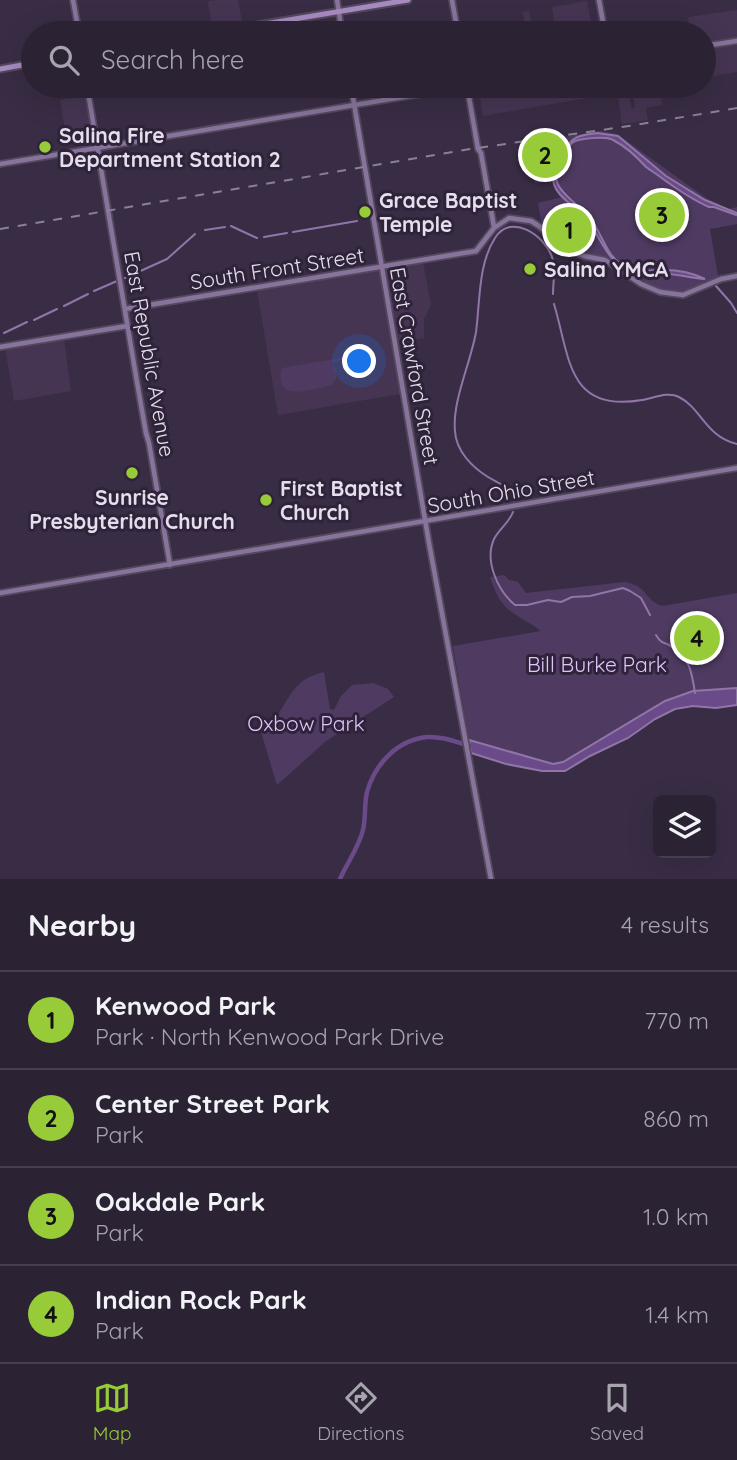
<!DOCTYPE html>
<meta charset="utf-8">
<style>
body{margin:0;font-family:Quicksand,sans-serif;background:#372f40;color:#f1f3f6}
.controls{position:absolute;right:21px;bottom:21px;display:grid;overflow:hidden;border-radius:10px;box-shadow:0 7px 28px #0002}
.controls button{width:63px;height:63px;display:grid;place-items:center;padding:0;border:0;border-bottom:2px solid #473f4f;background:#2b2234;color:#f1f3f6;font:35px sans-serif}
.you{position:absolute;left:360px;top:362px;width:24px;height:24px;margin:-18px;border:5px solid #fff;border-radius:50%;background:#1a73e8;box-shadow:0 0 0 10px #1a73e833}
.badge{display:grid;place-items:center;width:46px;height:46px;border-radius:50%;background:#97cb38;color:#111;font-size:23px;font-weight:700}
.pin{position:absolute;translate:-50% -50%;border:4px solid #fff;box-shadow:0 2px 7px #0006}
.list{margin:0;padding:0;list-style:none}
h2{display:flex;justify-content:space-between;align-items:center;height:91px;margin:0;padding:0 28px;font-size:30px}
h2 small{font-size:23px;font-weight:400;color:#a6a4ac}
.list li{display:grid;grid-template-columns:46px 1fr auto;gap:21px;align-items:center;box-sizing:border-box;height:98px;padding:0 28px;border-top:2px solid #473f4f}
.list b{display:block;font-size:26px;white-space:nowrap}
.list p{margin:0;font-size:23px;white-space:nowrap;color:#a6a4ac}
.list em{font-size:23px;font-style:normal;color:#a6a4ac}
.icon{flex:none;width:38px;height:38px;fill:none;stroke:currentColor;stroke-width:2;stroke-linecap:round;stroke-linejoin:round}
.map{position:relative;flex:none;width:737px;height:879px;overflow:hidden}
.search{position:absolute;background:#2b2234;box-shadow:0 7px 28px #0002;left:21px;right:21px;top:21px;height:77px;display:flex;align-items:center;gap:18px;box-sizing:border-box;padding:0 24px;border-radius:38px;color:#a6a4ac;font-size:26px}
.sheet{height:483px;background:#2b2234}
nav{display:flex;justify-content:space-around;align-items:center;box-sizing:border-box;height:98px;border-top:2px solid #473f4f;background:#2b2234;font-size:19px;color:#a6a4ac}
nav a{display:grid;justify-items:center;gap:4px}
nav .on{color:#97cb38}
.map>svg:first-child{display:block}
.built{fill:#453553}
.green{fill:#4f3b62}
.water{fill:#6b4a89;stroke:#9076a7;stroke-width:2}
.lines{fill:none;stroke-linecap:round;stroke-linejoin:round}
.stream{stroke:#9076a7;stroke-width:2}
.river{stroke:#6b4a89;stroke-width:4.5}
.secondary-casing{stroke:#53495d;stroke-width:8}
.primary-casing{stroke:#53495d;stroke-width:9}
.secondary{stroke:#88739c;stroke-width:4.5}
.primary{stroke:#a68ac1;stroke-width:5}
.rail{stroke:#8a8194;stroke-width:2;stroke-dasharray:9 9;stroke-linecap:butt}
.poi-dot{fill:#97cb38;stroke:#2f233a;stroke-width:2.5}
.labels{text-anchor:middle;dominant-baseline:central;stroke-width:6;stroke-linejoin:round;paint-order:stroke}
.poi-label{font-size:21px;font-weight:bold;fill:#e5deed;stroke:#2f233a;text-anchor:start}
.street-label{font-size:21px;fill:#e5deed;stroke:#2f233a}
.park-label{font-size:21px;fill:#dfc3fb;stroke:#2f233a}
</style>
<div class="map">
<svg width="737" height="879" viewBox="0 0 737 879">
<rect width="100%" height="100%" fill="#392d45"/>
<!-- built -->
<path class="built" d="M217,0h21l5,26 -30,5 -5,-28 1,-2z
M587,1l5,26 9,-1 2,7h-89l-1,-4 12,-2 -2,-15 6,-1 3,15 22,-4 -2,-15z
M737,10v29l-2,-1 -28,5h-3v-10h-28l14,-2 -2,-14z
M737,44v28l-33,6v-28l4,-2z
M487,86h124l1,5 -2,3 -127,22 -5,-29z
M660,90l2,15 -16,3 2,12 -26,4 -4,-27 11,-2 3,14 3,-2 -2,-13z
M87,96l6,36 -27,4 -6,-36z
M423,262l8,43 -7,14v19l-25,3 -13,-73z
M379,270l8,40 13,84 -122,21 -21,-125z
M64,339l7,52 -57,10 -9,-53z"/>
<!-- green -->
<path class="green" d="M600,131l17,3 89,64 23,11 8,-2v17l-27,5 8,47 -33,16 -30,-3 -37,-28 -10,-12 -16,-30 -35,-36c-3,-20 12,-32 21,-47 -15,6 -26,28 -26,44l-17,3 -7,-40z
M563,197l24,23 29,44 -11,-7 -33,-7 -16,-9 -14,-14 -4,-24z
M341,358l1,2 -11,3c7,8 8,17 -2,23 -20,4 -56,17 -47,-18z
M504,575l5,5 9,2 8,11 98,-11c24,3 20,19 39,24l74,-13v95l-44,3 -28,10 -102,61 -10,2 -84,-24 -16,-94 88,-15c-29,-21 -39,-17 -51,-54z
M324,672l6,37 4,1 7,-14 11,-11 21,-2 15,6 6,8 -68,44 -49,44 -16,-53c30,-22 23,-51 63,-60z"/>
<!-- water -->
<path class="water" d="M597,133l21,3 48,40 39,24 32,13 -1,2 -22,-8h-5c-18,-8 -34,-19 -50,-31 -4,-3 -9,-6 -13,-9 -9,-10 -21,-21 -33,-27 -7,-4 -35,-2 -41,3 -7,7 -18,29 -15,39 3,11 24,25 32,35 13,15 16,37 33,48 13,8 28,5 42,5 13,0 29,3 41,9 -12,-1 -25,-4 -37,-5 -15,-2 -29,2 -43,-5 -18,-10 -24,-30 -36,-46 -21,-28 -51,-29 -27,-70 9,-16 17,-18 35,-20z
M737,688v17l-21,3 -23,-2 -18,3 -20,10 -27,19 -38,18 -25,15h-23l-36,-7 -35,-11 -2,-13 84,24 10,-2 102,-61 28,-10z"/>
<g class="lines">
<!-- stream -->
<path class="stream" d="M231,226l26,12
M205,230l20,-3
M293,232l64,-11
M264,237l23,-4
M125,278l42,-19 28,-25
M716,286l15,17 6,10
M94,291l23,-10
M554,304c16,53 13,109 88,96 12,-2 26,-9 37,-3 22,11 27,40 58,47
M64,306l24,-12
M34,320l23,-11
M4,333l23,-11
M514,501c-3,-14 -15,-17 -26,-24 -16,-10 -32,-26 -33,-46 -3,-30 16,-69 21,-99 4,-29 2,-68 19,-94 16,-26 50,-2 57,19 4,12 1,25 1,37
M513,512c-4,11 -14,17 -19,27 -10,22 4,52 21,66h12l21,-5 13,2 11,-5 18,-1 33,-8 7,3 11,7 9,17
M656,635c4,7 6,7 13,10 21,11 23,28 26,48"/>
<!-- river -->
<path class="river" d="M340,879c7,-16 19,-32 23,-49 3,-12 1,-26 4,-38 8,-28 30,-52 60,-55 15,-1 29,5 43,9"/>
<defs>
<path id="secondary" d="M73,0l6,33
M337,0l5,33
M452,0l6,33
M599,0l6,33
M704,46l33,-5
M87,86l50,296 9,51 3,10 21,122
M351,86l78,457 62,336
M467,86l11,63 3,4 13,74
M0,164l469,-78
M125,309l351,-58 18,-23 15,-10 22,3 8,5 23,22 22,8 21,4 36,24 19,8 23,3 38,-16 16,-3
M0,347l127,-21
M0,593l737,-125"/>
<path id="primary" d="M210,33l198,-33
M0,69l33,-6"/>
</defs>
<!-- secondary casing -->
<use href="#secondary" class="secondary-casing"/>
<!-- primary casing -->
<use href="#primary" class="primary-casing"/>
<!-- secondary -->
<use href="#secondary" class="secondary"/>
<!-- primary -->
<use href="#primary" class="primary"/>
<!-- rail -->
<path class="rail" d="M0,229l464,-79 165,-24 108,-18"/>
</g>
<!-- markers -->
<g class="poi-dot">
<circle cx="45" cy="147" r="7"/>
<circle cx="365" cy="212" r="7"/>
<circle cx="530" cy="269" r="7"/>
<circle cx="132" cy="473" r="7"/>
<circle cx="266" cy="500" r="7"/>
</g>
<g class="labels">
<!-- poi labels -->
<g class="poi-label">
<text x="59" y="135">Salina Fire<tspan x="59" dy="24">Department Station 2</tspan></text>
<text x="379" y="200">Grace Baptist<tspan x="379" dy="24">Temple</tspan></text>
<text x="544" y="269">Salina YMCA</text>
<text x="280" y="488">First Baptist<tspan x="280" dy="24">Church</tspan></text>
<text x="132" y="497" text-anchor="middle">Sunrise<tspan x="132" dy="24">Presbyterian Church</tspan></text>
</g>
<!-- street labels -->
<g class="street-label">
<text transform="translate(277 268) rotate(-9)">South Front Street</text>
<text transform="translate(150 354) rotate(80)">East Republic Avenue</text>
<text transform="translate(415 366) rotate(80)">East Crawford Street</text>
<text transform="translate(511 491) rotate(-10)">South Ohio Street</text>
</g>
<!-- park labels -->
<g class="park-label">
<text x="597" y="664">Bill Burke Park</text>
<text x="306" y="723">Oxbow Park</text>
</g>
</g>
</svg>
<div class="controls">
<button><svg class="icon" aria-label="layers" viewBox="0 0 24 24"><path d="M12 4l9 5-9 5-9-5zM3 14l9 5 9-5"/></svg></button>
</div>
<div class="you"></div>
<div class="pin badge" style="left:569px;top:230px">1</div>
<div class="pin badge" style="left:545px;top:155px">2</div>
<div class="pin badge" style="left:662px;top:215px">3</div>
<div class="pin badge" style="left:697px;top:638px">4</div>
<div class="search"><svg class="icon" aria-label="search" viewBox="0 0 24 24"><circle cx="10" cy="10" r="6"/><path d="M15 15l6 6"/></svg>Search here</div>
</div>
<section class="sheet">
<h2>Nearby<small>4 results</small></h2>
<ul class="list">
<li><span class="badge">1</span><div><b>Kenwood Park</b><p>Park · North Kenwood Park Drive</p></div><em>770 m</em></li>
<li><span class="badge">2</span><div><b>Center Street Park</b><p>Park</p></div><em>860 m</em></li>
<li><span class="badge">3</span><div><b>Oakdale Park</b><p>Park</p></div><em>1.0 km</em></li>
<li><span class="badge">4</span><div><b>Indian Rock Park</b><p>Park</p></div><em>1.4 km</em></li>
</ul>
</section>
<nav>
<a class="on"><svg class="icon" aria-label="map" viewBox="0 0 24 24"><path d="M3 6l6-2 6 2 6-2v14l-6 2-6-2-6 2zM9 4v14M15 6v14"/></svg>Map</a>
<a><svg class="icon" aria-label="directions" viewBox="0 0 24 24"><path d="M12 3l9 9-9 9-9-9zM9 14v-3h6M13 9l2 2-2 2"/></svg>Directions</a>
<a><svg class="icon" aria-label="saved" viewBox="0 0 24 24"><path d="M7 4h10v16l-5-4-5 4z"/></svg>Saved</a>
</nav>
